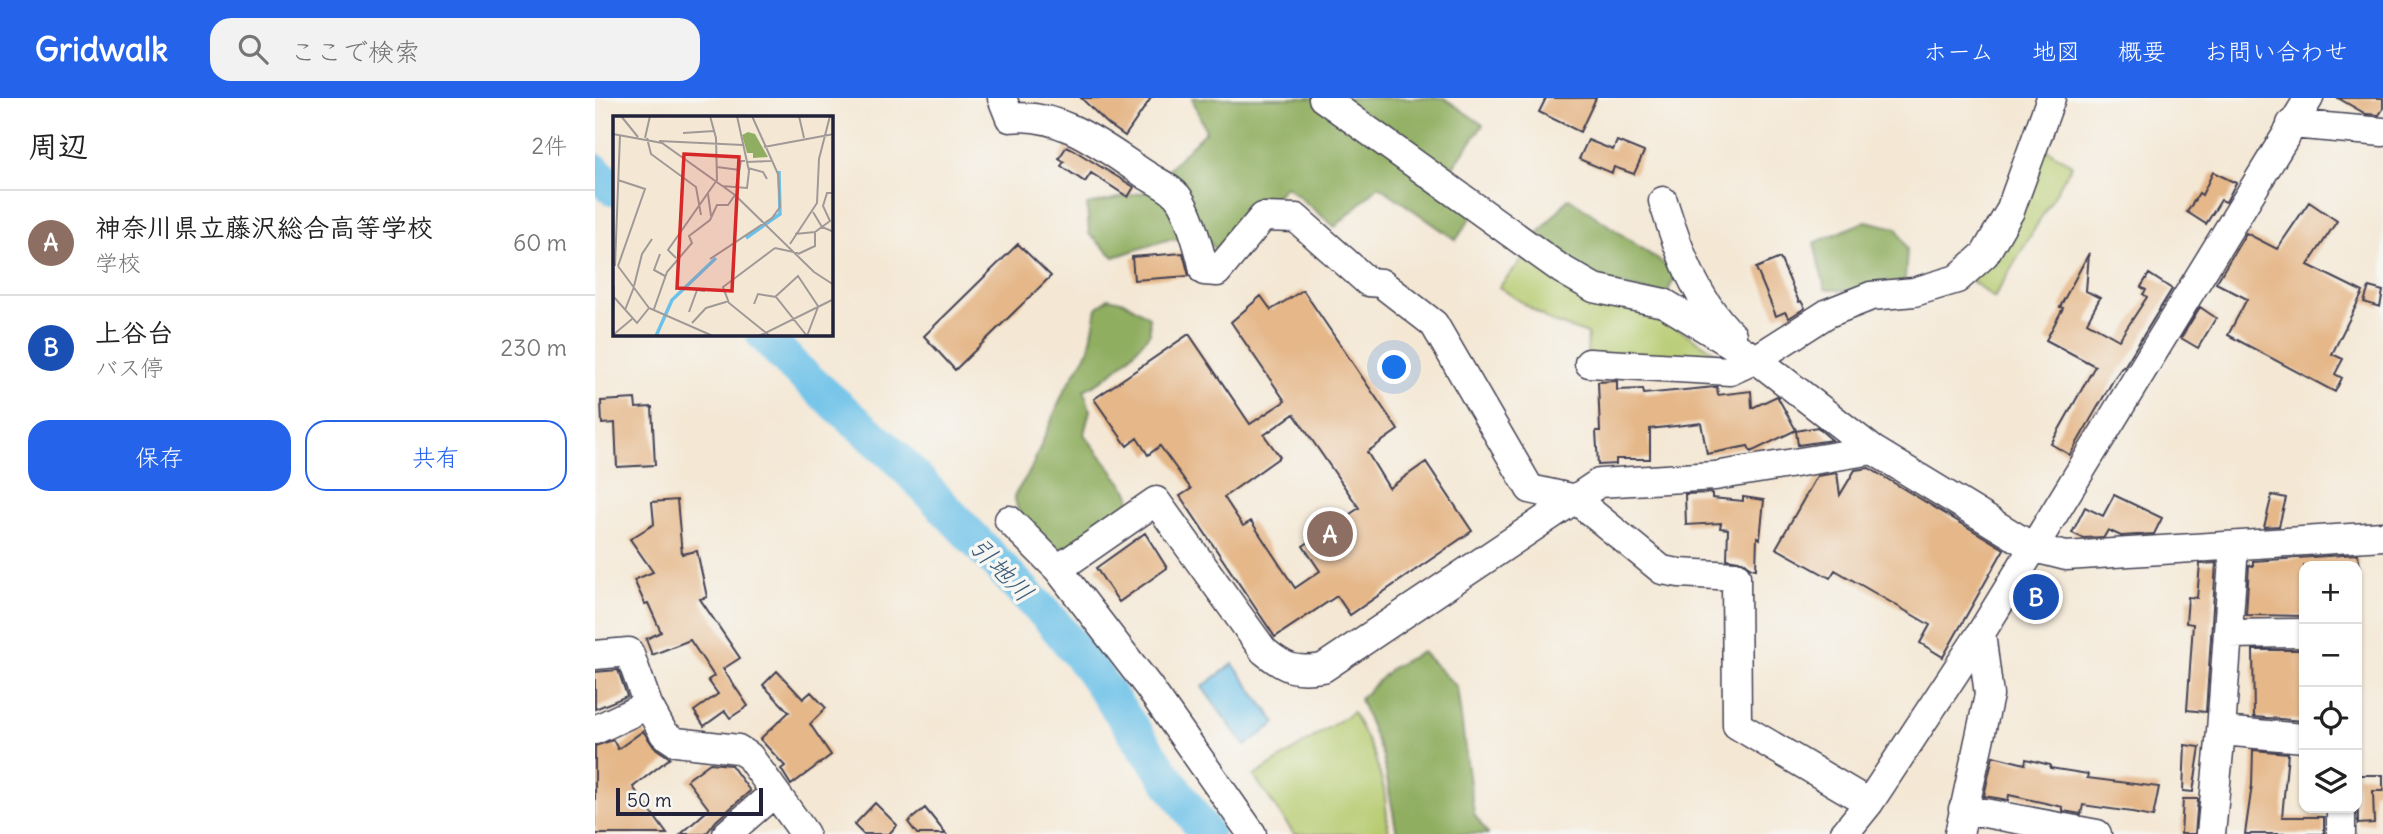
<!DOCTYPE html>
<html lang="ja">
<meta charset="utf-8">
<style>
body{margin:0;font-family:Delius,"Klee One",sans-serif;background:#f2f2f2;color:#222}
.controls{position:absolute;right:21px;bottom:21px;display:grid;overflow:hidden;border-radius:14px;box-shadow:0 2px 5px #0004}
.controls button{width:63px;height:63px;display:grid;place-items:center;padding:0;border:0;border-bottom:2px solid #e0e0e0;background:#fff;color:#222;font:35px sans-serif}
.scale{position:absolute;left:21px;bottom:18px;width:147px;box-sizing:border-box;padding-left:7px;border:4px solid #22223b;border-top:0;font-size:19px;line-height:24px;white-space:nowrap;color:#22223b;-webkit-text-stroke:5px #f6f6f2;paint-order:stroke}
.you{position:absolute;left:800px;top:270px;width:24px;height:24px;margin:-18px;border:5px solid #fff;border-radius:50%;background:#1a73e8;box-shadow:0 0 0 10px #1a73e833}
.badge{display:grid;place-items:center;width:46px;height:46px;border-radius:50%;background:#2563eb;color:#fff;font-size:23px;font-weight:700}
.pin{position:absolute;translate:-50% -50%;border:4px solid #fff;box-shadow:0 2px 7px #0006}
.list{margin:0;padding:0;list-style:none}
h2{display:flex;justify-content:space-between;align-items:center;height:91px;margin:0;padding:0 28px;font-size:30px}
h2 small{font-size:23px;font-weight:400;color:#767676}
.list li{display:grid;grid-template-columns:46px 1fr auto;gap:21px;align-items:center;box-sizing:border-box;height:105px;padding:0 28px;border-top:2px solid #e0e0e0}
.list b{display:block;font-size:26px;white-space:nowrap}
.list p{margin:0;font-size:23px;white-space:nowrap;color:#767676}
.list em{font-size:23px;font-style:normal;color:#767676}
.actions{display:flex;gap:14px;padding:21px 28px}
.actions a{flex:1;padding:16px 0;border:2px solid #2563eb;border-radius:21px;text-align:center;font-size:24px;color:#2563eb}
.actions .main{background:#2563eb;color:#fff}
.icon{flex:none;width:38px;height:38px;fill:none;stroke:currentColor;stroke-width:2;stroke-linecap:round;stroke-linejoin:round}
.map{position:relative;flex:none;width:1788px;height:736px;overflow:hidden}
header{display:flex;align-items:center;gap:42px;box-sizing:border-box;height:98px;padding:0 35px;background:#2563eb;color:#fff}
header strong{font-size:33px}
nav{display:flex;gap:38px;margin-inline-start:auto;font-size:24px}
.search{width:490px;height:63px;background:#f2f2f2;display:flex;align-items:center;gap:18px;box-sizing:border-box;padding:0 24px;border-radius:21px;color:#767676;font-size:26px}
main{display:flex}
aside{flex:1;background:#fff}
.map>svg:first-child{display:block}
.green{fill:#b6ca6e;stroke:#6c7654;stroke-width:2}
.forest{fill:#90ae61;stroke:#59684e;stroke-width:2}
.water{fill:#6cc1e8;stroke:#477292;stroke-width:2}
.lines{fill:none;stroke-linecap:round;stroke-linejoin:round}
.river{stroke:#6cc1e8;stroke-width:35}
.building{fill:#e5b789;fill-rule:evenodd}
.minor-casing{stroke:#424052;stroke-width:31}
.minor{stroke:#fff;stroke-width:28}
.labels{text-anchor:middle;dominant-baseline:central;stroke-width:7;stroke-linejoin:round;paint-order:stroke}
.water-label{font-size:26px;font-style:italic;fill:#3c5a78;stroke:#f6f6f2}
.inset-river{fill:none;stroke:#6cc1e8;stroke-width:3.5}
.inset-road{fill:none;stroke:#a09997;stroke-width:2}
.view{fill:#d62828;fill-opacity:0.15;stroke:#d62828;stroke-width:3.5}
.inset-edge{fill:none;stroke:#22223b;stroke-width:3.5}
</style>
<header>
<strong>Gridwalk</strong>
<div class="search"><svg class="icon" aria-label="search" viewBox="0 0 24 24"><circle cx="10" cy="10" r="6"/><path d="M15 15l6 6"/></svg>ここで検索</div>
<nav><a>ホーム</a><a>地図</a><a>概要</a><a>お問い合わせ</a></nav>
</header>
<main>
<aside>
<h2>周辺<small>2件</small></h2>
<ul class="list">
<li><span class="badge" style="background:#8d6e63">A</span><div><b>神奈川県立藤沢総合高等学校</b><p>学校</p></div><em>60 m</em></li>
<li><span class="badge" style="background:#1a4fb4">B</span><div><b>上谷台</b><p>バス停</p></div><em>230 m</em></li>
</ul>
<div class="actions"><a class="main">保存</a><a>共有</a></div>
</aside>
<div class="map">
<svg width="1788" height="736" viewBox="0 0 1788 736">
<rect width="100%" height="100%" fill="#f6f6f2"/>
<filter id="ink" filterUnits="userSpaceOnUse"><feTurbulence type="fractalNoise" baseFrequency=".0143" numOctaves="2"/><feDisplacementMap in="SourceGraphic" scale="14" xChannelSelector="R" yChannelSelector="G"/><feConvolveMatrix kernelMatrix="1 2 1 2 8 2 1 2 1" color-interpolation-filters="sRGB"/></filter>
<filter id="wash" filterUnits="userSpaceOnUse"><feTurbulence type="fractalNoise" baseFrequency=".00686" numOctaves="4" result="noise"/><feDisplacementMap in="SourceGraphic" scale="28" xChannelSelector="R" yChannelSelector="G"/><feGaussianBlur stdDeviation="1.57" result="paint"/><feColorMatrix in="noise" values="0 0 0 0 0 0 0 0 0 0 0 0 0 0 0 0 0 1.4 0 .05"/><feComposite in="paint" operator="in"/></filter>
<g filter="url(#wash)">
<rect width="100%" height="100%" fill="#f4e8d5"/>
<!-- green -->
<path class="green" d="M1444,46l33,21 -78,133 -26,-20z
M928,161l135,57 71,45 -142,-6 1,-21 -38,-13 -51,-34z
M758,614l21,42 10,35 5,45h-95l-40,-58z"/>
<!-- forest -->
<path class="forest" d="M597,0h252l39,27 -39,54 34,28 -22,33 -77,-54 -44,41 -49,-41 -67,67 -12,-13h-41l-52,17 -25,-23 -2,-29 58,-13 61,-61z
M974,100l108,75 -11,22 -68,-15 -62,-44z
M1271,123l31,7 10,21 -2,31 -44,12 -36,-3 -11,-46z
M513,200l17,4 24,15 1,16c-19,24 -37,43 -66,57l6,20 -6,24 46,60v13l-63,43h-16l-31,-33 -6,-21 17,-27 33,-78 25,-41 8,-42z
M827,554l35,35 17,127 14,20h-91l-14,-77 -23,-58 31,-31z"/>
<!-- water -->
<path class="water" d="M638,566l43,59 -31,23 -43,-59z"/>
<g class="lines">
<!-- river -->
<path class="river" d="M0,73l19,18
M168,236l31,33 103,91 154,162 39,48 116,166"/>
</g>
<g id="blocks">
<!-- building -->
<path class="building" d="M486,0h70l-26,38 -17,-12z
M951,0h50l-16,34 -41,-20z
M1743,0h45v11l-4,6 -13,-1z
M993,42l25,10 4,-9 27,11 -10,22 -20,-7 -2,6 -33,-14z
M472,48l67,41 -6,10 -37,-24 -6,9 -24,-16 3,-4 -5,-4z
M1618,74l23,11 -10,19 -5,-2 -15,24 -19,-12 12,-19 3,2z
M1714,104l28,19 -29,44 55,27 -31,62 11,5 -8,15 7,4 -7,14 -107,-57 19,-36 -31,-16 30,-50 31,16z
M423,146l33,32 -96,94 -31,-34z
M588,155l6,23 -55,4 -2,-23z
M1494,155l-3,38 14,7 -13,24 32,18 28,-43 -4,-3 3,-4 -5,-3 8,-13 23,15 -48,78 -1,-1 -8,11 -45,78 -19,-11 44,-78 -49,-26 17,-32 -3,-1z
M1185,160l19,44 2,-1 4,7 -16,10 -4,-6 -9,4 -20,-48z
M1774,189l14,4 -3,16 -16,-5z
M708,192l95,140 -31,22 22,36 37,-26 46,69 -122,84 -13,-19 -62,41 -95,-141 11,-7 -31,-43 -12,9 -11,-17 -10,8 -33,-47 95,-65 61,90 35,-23 -54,-79 30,-26 10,14zM699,316l65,94 -56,38 17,25 -25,17 -44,-67 -8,5 -19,-29 56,-40 -16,-22z
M1605,209l16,11 -18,30 -17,-10z
M1022,283v9l26,-1 1,5 71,-7h2l1,8 33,-4 1,17 25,-12 19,34 -45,22 -3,-6 -41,8 -6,-31 -51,6v30h-34v5l-18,1 -2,-34h4l-2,-49z
M40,301l1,9 16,-1 3,58 -38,2 -2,-44 -13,1 -1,-23z
M1222,329l15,13 -34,5 -2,-14z
M1274,370l135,81 -61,108 -23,-14 10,-18 -95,-55 -5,8 -54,-30 41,-72 20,-3 3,22 15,-25z
M1117,395v5l31,3v-4l21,3 -4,39 -3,-2 -1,32 -5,-1 -7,-6 -17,-3 1,-30 -8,-1 1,-5 -35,2 -1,-31z
M1519,397l48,23 -8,16 -33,2 -13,-6 -4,7 -21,1 -11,-5 13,-26 18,9z
M1677,397l14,3 -7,28 -15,1z
M82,402l5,54 15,-3 10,46 -7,2 40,59 -17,11 25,37 -18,12 -5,-7 -21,15 -10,-15 24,-17 -10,-14 6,-4 -24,-36 -38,15 -6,-16 15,-7 -13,-29 -3,1 -11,-24 19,-8 -23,-33 24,-15 -2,-22z
M550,435l22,35 -48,34 -23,-34z
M1763,456l2,12h-56v50l-58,-1 3,-50 4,1v-5z
M1621,465l-10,149 -19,-2 6,-86 -7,-1 2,-26 9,1 3,-34z
M1658,552h51v71l-50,-4z
M23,572l9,26 -32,13v-37z
M182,573l26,28 8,-7 15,16 -16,16 21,31 -40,30 -10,-16 4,-3 -25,-27 29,-27 -26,-27z
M48,633l11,16 16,11 -37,29 34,47h-72v-88l18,-6 5,9z
M1590,647l15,2 -7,45 -10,-1z
M1658,652l35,3 -6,64h42v17h-79l7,-49z
M1398,658l32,8 1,-5 24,6v3l38,6 -1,4 72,9 -6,30 -21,-4v-1l-49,-7 -2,9 -18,-3v-4l-54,-12 -1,5 -24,-4z
M115,665l21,2 19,26 -34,30 -10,13h-25l28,-25 -22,-29z
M1762,677h26v16h-10l1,32 -16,1z
M1588,701h15l-3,35h-14z
M280,705l22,22 -8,9h-26l-9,-9z
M330,710l21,26h-29l-9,-12z"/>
</g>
</g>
<g filter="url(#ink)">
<use href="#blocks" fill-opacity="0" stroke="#424052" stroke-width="2"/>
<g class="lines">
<defs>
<path id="minor" d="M407,0l8,20c51,-7 96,31 136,57 9,6 24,12 31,21 11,12 24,58 27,75l13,1 46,-55 33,1 72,64 13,1 53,41 96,165 45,10 87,71 17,3 57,3 1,149 132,78
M728,0l238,171 33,19 70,15 92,56 117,91 161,98 32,8 317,-20
M1696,26l92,8
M1068,103c15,48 32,98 69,134
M994,265l141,8 26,-12 72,-46 43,-17 43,-4 43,-13 28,-25 25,-43 41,-113
M414,422l49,49 90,117 104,148
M463,471l98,-68 108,150c22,18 31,21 59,17l276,-185 116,-7 158,-26
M1633,536l76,-1
M0,557l34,-3 19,53 16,29 12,8 62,7 11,7 56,78
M0,632l53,-25
M1626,633l83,7
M1746,710v26
M1368,711l134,25
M132,736l47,-41
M1249,736l25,-31 112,-170 328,-535
M1364,736l30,-139 -8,-62
M1616,736l10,-103 13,-185"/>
</defs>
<!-- minor casing -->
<use href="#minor" class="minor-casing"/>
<!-- minor -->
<use href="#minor" class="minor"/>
</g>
</g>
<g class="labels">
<!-- water labels -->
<g class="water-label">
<text transform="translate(407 471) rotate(46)">引地川</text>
</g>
</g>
<!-- overview -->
<g transform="translate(18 18)">
<rect width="220" height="220" fill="#f4e8d5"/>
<path d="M135,16l7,2 13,23 -15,1v-5h-6l-5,-18z" fill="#90ae61"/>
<path class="inset-river" d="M133,122l34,-24 -1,-43M43,220l16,-36 44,-42"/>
<path class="inset-road" d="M8,0l17,21M186,0l5,22M70,17l31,-2M0,18l49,9 73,52 79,77 20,13M32,22l5,-22M34,22l4,16 45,33 5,28M46,25l84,4M151,31l70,-13M133,46l25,-1M104,51l23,3M135,52l15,4 4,7M5,64l27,9 -27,77M109,70l25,2 2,-17 -12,-55M123,72l5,-27h4M95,78l3,22M200,96l9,15 12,5M182,118l20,-2 15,-11 -7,-15 4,-13h7M177,128l27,-41 2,-44 11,-43M162,132l23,5M47,138l-6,16 11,6M185,138l17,-8v-14M63,142l-8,-8 49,-70 -1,-42 -6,-22M97,143l62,-41 8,-11 -2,-33 -26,-58M2,150l5,-131M5,150l31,42 64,28M21,170l8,-32 10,-15M0,180l24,27 12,-15M162,181l23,-21 20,30M141,188l4,-10 18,3 31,39M41,193l13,-37 25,-29 -3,-7 21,-16 7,-15h11l7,-10M12,194l9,-23M76,196l8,-22 8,1M0,198l1,-28M79,207l14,-15 23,-7M0,219l19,-16M146,220l75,-37M157,220l-41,-33 -6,-16 52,-39M194,220l11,-29"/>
<path class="view" d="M71,38l55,3 -7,134 -55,-3z"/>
<rect width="220" height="220" class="inset-edge"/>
</g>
</svg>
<div class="controls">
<button>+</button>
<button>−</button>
<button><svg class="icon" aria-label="locate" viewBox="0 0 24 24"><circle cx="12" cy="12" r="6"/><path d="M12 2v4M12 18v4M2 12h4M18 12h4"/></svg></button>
<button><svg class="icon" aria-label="layers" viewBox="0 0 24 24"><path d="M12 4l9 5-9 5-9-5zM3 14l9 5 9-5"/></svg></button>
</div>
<div class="scale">50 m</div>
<div class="you"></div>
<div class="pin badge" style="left:735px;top:436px;background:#8d6e63">A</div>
<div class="pin badge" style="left:1441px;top:499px;background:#1a4fb4">B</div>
</div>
</main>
